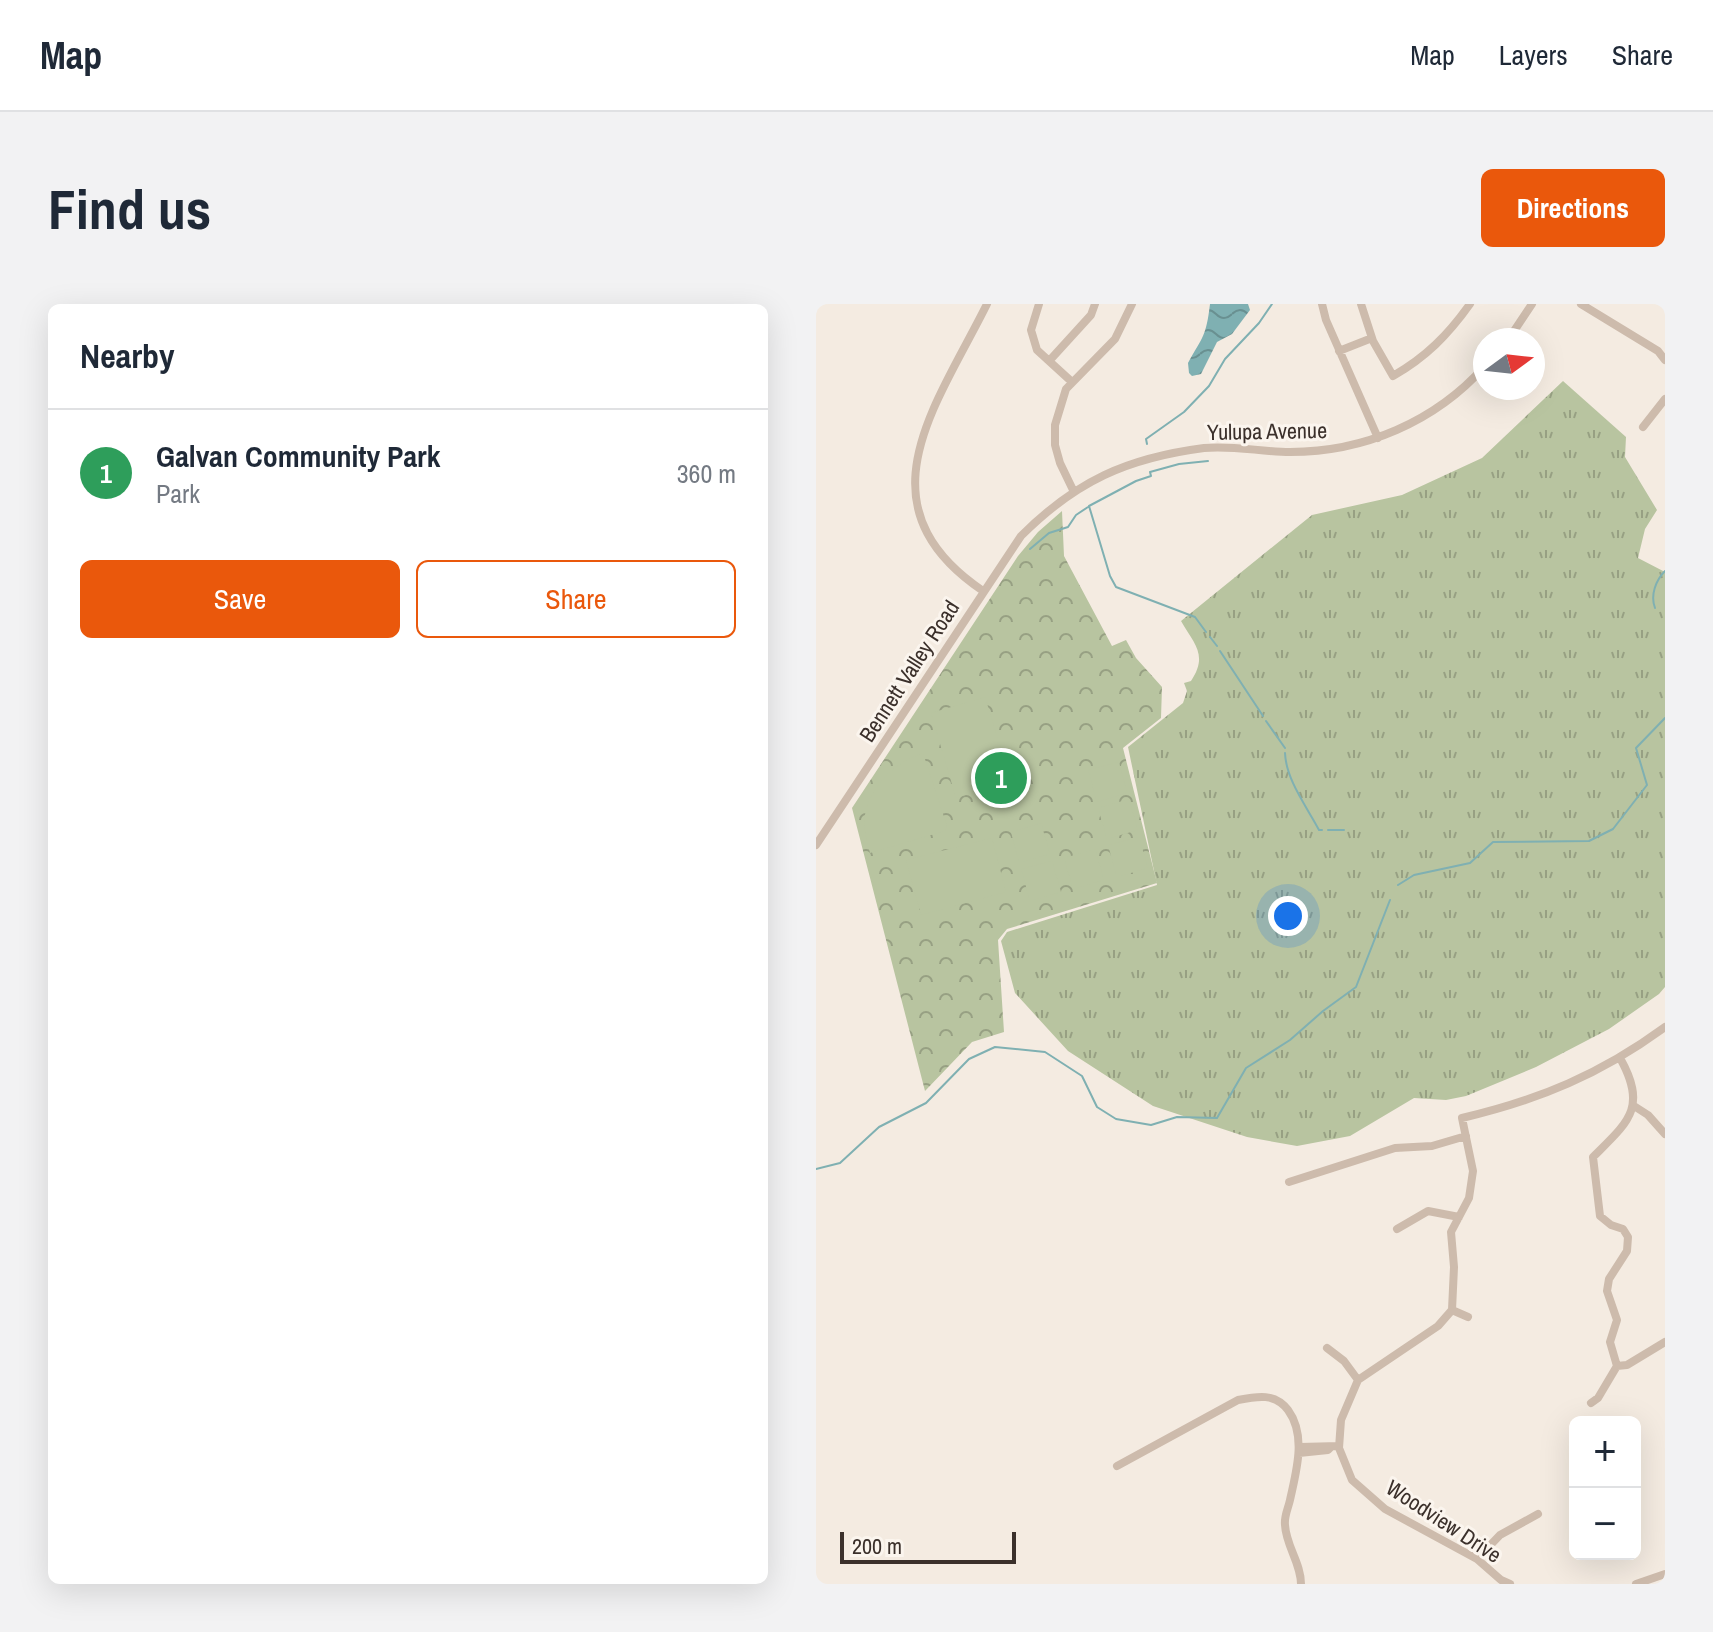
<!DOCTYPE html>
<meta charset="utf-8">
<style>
body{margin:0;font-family:"Archivo Narrow",sans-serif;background:#f2f2f3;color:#1f2937}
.controls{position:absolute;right:24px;bottom:24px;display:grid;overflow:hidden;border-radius:12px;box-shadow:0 8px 32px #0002}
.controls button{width:72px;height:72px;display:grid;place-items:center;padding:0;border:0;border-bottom:2px solid #e0e1e3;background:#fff;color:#1f2937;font:40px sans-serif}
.compass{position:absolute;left:657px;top:24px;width:72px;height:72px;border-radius:50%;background:#fff;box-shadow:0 8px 32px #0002;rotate:75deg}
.scale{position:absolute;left:24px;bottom:20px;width:176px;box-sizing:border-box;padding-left:8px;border:4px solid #3b302b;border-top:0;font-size:22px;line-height:28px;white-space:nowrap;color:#3b302b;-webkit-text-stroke:6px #fbf5ee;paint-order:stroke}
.you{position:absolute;left:472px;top:612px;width:28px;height:28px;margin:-20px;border:6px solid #fff;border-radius:50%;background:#1a73e8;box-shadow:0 0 0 12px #1a73e833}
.badge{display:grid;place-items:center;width:52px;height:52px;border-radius:50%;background:#ea580c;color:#fff;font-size:26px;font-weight:700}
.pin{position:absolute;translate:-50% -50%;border:4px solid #fff;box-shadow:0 2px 8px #0006}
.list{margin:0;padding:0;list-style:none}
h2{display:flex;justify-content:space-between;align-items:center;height:104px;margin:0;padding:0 32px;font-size:34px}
h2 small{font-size:26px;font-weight:400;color:#747a83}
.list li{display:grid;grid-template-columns:52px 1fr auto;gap:24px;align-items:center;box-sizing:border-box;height:128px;padding:0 32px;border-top:2px solid #e0e1e3}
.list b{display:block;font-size:30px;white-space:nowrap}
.list p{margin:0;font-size:26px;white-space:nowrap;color:#747a83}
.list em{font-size:26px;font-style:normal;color:#747a83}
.actions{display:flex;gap:16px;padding:24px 32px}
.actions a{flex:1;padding:18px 0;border:2px solid #ea580c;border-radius:12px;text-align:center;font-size:28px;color:#ea580c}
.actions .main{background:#ea580c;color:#fff}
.map{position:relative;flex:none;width:849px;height:1280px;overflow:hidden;border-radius:12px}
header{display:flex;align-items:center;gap:48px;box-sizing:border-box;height:112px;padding:0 40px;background:#fff;border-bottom:2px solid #e0e1e3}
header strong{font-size:38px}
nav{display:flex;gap:44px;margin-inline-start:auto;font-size:28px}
.intro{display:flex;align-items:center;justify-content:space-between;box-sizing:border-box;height:192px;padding:0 48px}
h1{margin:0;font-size:56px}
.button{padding:20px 36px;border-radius:12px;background:#ea580c;color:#fff;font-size:28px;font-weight:700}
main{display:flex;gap:48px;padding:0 48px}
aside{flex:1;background:#fff;border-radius:12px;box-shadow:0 8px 32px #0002}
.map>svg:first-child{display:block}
.grass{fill:url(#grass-tufts)}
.park{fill:url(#park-crowns)}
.garden{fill:#b8c4a0}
.water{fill:url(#water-waves)}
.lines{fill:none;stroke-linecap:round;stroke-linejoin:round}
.stream{stroke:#7fb0b2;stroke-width:2}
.minor{stroke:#cdbbac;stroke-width:8}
.labels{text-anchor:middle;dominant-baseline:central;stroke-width:6;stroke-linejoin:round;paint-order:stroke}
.street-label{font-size:22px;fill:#3b302b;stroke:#fbf5ee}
</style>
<header>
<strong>Map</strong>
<nav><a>Map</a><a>Layers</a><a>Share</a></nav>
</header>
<div class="intro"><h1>Find us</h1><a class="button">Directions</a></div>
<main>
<aside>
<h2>Nearby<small></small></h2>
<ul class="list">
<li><span class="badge" style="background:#2e9e5b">1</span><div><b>Galvan Community Park</b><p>Park</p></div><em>360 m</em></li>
</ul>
<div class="actions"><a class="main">Save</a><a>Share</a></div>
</aside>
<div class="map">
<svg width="849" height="1280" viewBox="0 0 849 1280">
<defs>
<pattern id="grass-tufts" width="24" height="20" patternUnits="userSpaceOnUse" patternTransform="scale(2)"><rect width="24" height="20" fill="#b8c4a0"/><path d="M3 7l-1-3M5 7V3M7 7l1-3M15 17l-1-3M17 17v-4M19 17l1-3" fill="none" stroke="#97a083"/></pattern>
<pattern id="park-crowns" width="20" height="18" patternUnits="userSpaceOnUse" patternTransform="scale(2)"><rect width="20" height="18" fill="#b8c4a0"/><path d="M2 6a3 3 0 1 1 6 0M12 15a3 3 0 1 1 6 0" fill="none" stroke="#97a083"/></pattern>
<pattern id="water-waves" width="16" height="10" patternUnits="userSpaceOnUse" patternTransform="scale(2)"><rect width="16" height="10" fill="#7fb0b2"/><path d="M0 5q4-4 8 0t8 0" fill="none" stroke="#699091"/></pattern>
</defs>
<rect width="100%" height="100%" fill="#f4ebe1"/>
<!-- grass -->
<path class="grass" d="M747,77l63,56 -1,20 32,53 -12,19 -7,29 27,14v415l-6,7 -50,35 -73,38 -70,29 -20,4 -32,-2 -64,38 -53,10 -50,-9 -94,-31 -85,-55 -53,-58 -14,-52 6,-9 150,-47 -29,-138 55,-44 4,-12 -3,-8 7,-2c17,-26 4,-36 -10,-60l131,-106 90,-20 80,-37z"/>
<!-- park -->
<path class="park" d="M246,207l2,45 48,90 14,-6 10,18 26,29 -1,31 -38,30 34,135 -150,46 -9,11 6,92 -32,10 -47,49 -73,-283 166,-252 20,-24z"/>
<!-- garden -->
<path class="garden" d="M169,393l26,84 -55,17 -25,-85z
M107,449l24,73 -2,5 -75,22c-2,-9 -6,-22 -6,-31 3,-34 29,-59 59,-69z
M303,458l8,31 -30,9 -9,-32z
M313,495l9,31 -31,9 -9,-31z
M225,519l9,31 -31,9 -8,-31z
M323,533l9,31 -31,9 -9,-32z
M176,534l14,54 -85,23 -15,-55z
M279,545l9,31 -31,9 -9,-31z
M236,557l9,31 -31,9 -9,-32z"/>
<!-- water -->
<path class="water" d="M394,0h38l2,6 -18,24 -15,8 -16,32 -9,2 -3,-3 -1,-10c15,-27 18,-26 22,-59z"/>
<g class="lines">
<!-- stream -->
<path class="stream" d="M331,140l-1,-5 38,-27 25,-26 16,-27 34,-36 13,-19
M214,245l19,-16 19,-6 8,-12 12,-8
M839,304c-5,-13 1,-28 10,-37
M390,328l-11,-15 -79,-30 -6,-11 -21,-70 47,-25 15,-5 -1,-4 29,-8 29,-3
M394,333l7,9
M404,347l43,65
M450,417l19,27
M469,449c1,27 22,54 34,77h3
M512,526h16
M582,581l16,-10 56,-12 23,-21 96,-1 24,-12 34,-44 -11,-37 29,-30
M0,865l24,-6 39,-36 47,-24 43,-44 26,-12 50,5 37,24 15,31 19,12 35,6 26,-8 40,1 29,-50 44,-28 33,-29 33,-24 34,-87"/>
<!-- minor -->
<path class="minor" d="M223,0l-8,26 6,20 35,32
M506,0l4,16 52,118
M545,0l12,37 20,35c33,-19 55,-41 77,-72
M765,0l77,47 7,9
M692,36l24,-36
M523,47l33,-13
M234,56l41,-45 4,-11
M827,123l22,-28
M257,186l-13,-27 -5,-18v-20l11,-36 49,-50 17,-35
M167,287c-127,-86 -46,-186 4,-287
M0,541l205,-309c55,-55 106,-78 183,-88 29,-3 57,4 86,4 74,0 145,-30 195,-86
M818,802l14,9 17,19
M473,878l106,-34 37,-2 34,-10
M581,925l31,-18 31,6
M636,1006l16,7
M511,1044l17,13 14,19
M801,1062l10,-1 38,-23
M775,1099l7,-5 19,-32 -7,-24 7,-22 -10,-29 2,-12 18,-28 1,-14 -5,-8 -12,-4 -11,-9 -7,-59c35,-35 55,-49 27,-99
M484,1143l39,-1
M483,1149l29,-3 3,-3
M301,1162l121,-66c20,-4 37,-7 50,10 19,26 8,62 2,90 -2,9 -6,16 -5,25 1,21 16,38 16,59
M661,1255l23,-24 38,-21
M694,1280l-9,-4 -24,-21 -92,-50 -33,-29 -13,-32 2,-28 17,-40 80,-54 14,-16 2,-43 -3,-35 18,-34 4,-27 -11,-53c77,-18 139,-44 203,-91
M820,1280l29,-10"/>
</g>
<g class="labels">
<!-- street labels -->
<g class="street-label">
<text transform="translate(451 127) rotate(-1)">Yulupa Avenue</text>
<text transform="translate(93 367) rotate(-57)">Bennett Valley Road</text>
<text transform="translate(628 1217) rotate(33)">Woodview Drive</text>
</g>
</g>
</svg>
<div class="controls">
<button>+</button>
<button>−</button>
</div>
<svg class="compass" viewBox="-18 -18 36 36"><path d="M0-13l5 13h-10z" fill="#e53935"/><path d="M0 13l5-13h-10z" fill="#747a83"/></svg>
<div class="scale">200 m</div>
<div class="you"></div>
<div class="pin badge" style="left:185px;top:474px;background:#2e9e5b">1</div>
</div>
</main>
